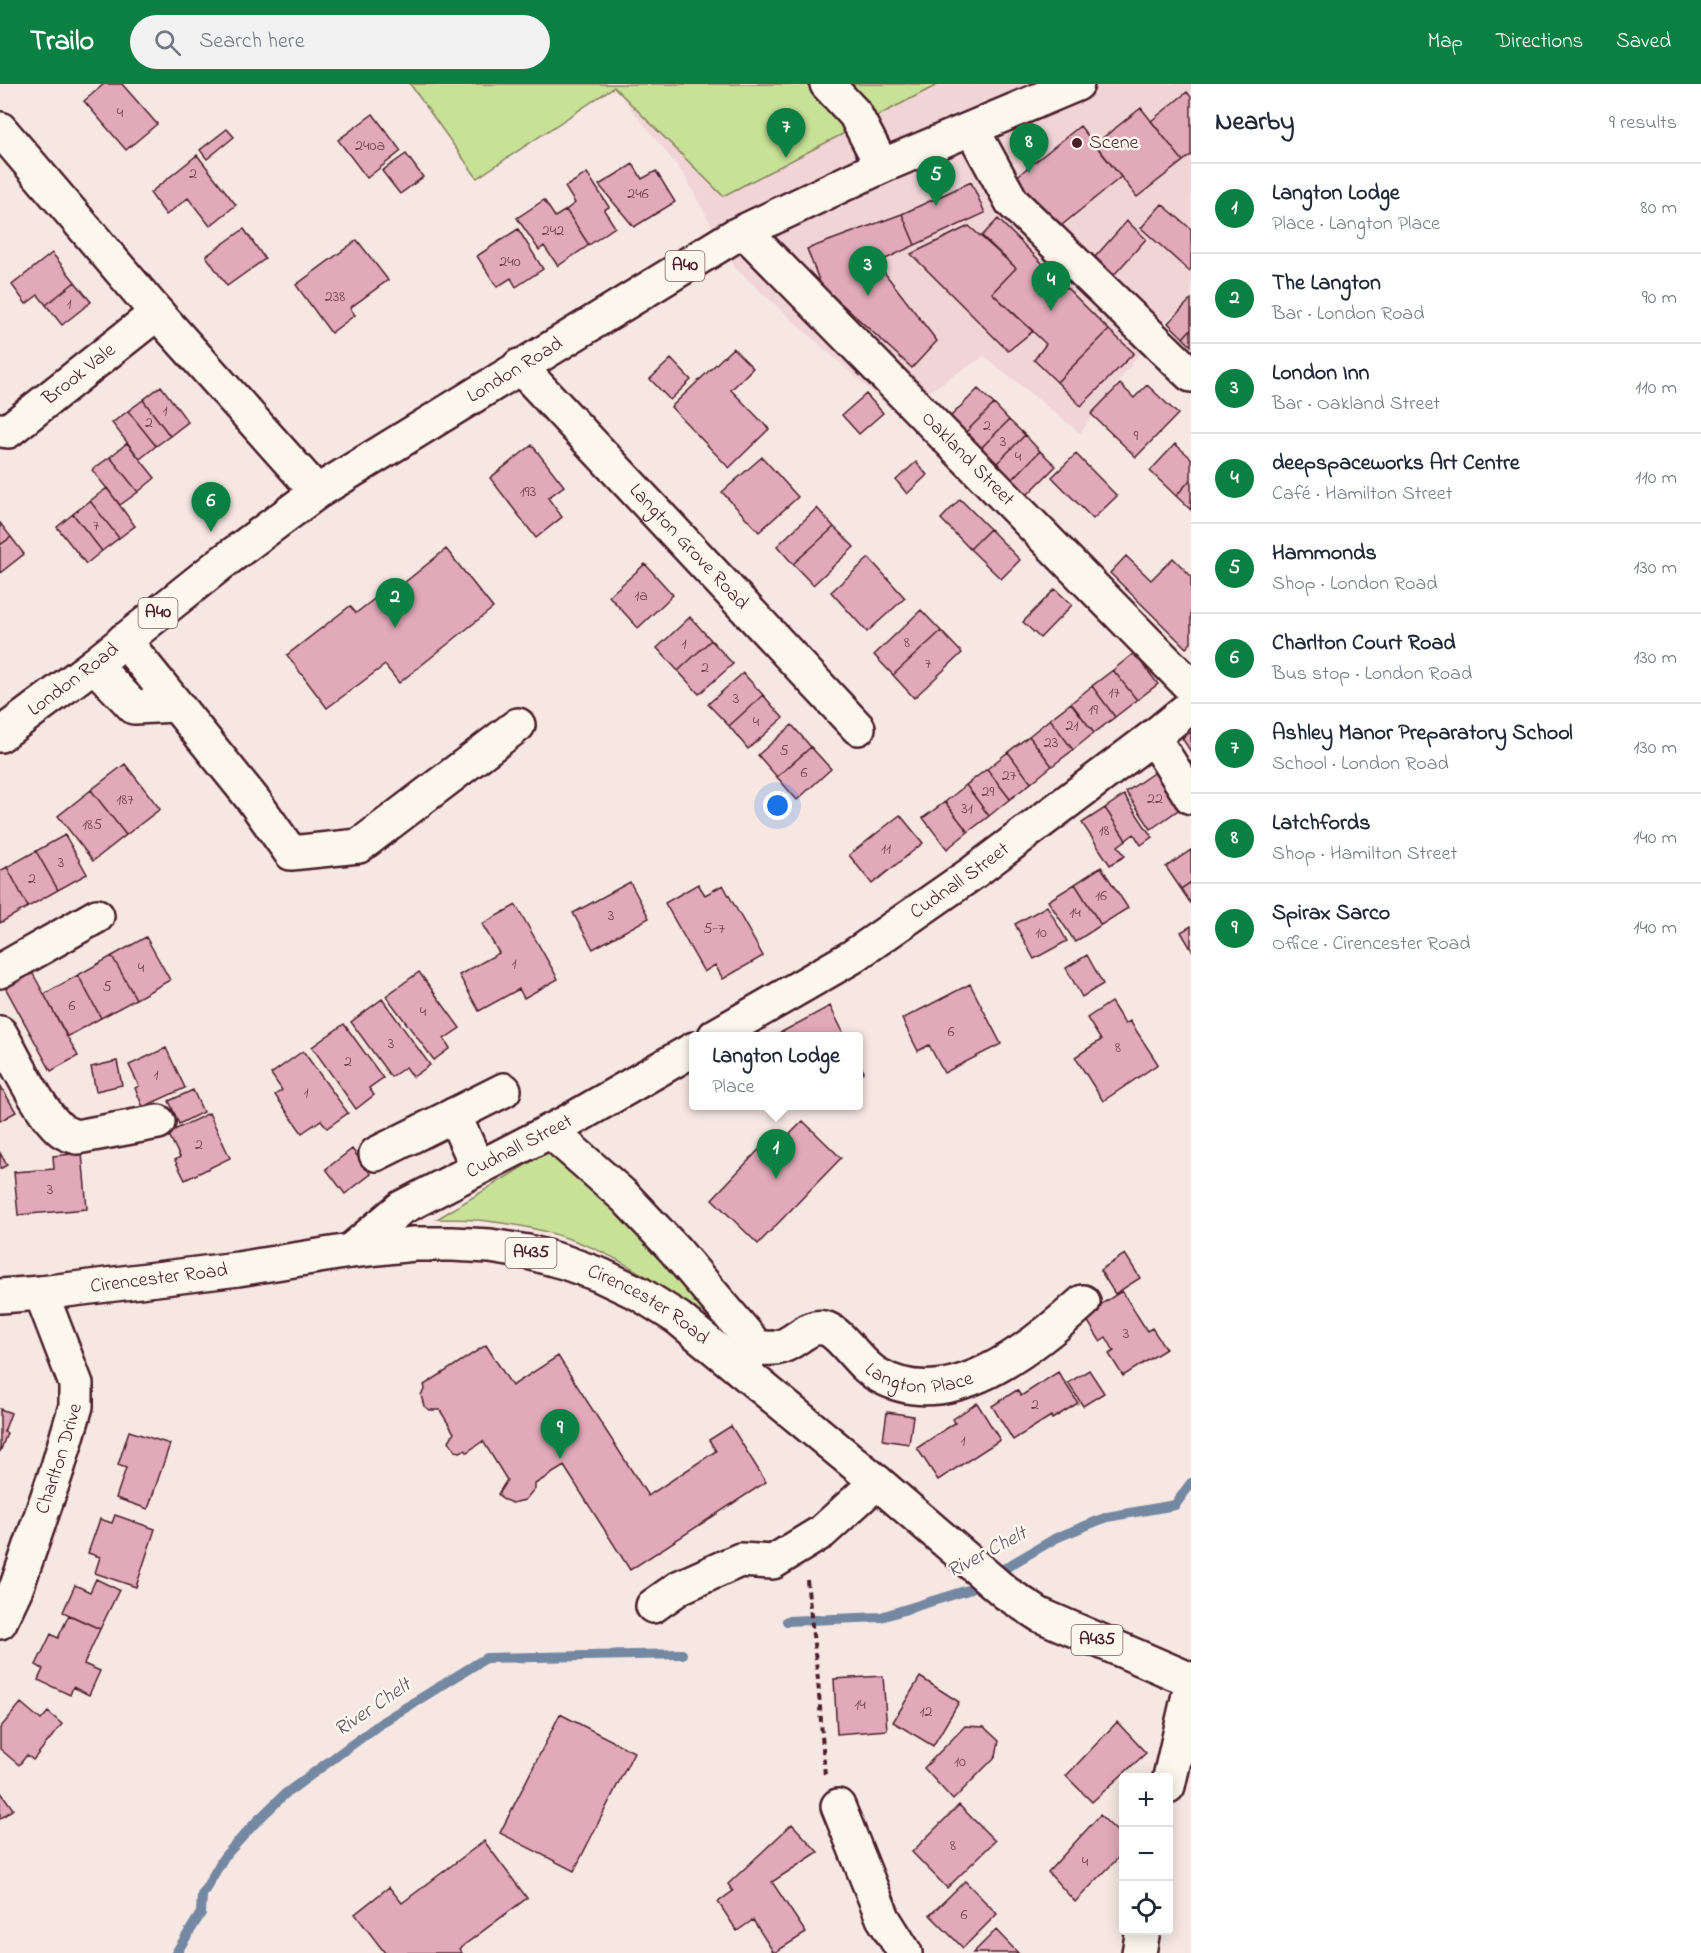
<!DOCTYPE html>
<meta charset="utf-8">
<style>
body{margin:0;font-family:"Indie Flower",sans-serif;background:#f2f2f3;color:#1f2937}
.controls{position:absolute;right:18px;bottom:18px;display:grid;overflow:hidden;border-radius:6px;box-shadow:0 3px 15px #0003}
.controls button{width:54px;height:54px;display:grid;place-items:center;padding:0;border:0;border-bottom:2px solid #e0e1e3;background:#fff;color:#1f2937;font:30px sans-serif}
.you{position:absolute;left:778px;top:722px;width:21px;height:21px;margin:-15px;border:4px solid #fff;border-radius:50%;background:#1a73e8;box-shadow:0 0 0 9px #1a73e833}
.badge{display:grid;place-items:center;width:39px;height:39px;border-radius:50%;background:#0b8043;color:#fff;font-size:20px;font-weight:700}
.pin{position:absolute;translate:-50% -50px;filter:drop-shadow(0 2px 3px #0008)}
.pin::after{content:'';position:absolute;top:32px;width:21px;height:18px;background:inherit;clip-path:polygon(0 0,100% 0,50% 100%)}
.popup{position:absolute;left:689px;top:948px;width:174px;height:78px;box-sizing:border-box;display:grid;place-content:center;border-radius:6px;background:#fff;filter:drop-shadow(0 2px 4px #0005);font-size:20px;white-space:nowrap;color:#747a83}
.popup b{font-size:22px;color:#1f2937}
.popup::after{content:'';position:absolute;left:50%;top:100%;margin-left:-12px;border:12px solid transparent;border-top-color:#fff}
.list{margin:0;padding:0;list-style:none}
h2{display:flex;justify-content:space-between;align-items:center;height:78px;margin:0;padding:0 24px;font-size:26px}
h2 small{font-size:20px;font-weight:400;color:#747a83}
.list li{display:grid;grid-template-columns:39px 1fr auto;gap:18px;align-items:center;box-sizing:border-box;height:90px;padding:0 24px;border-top:2px solid #e0e1e3}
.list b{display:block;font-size:22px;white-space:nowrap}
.list p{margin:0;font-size:20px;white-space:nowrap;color:#747a83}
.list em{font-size:20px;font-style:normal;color:#747a83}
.icon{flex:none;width:33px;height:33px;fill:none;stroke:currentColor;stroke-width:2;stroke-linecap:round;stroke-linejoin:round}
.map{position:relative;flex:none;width:1191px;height:1869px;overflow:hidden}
header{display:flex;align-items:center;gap:36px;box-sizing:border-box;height:84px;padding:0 30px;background:#0b8043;color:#fff}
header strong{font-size:28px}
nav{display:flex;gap:33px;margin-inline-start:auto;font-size:21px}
.search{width:420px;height:54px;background:#f2f2f3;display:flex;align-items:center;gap:15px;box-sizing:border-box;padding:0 21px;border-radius:33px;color:#747a83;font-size:22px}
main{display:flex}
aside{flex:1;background:#fff}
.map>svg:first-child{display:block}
.built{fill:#f0d4d6}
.green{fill:#c7e197;stroke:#888061;stroke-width:1.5}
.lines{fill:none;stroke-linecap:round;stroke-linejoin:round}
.stream{stroke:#7588a2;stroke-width:10}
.building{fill:#e1a9ba;stroke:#4a1f2b;stroke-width:1.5}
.minor-casing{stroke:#4a1f2b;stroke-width:38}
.major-casing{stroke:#4a1f2b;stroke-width:38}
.highway-casing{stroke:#4a1f2b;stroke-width:38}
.path{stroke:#4a1f2b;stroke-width:4;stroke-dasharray:6 4.5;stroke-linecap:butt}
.minor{stroke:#fbf7ec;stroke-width:33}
.major{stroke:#fbf7ec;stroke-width:33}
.highway{stroke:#fbf7ec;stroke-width:33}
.poi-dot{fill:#4a1f2b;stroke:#fbf7ec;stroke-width:2}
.labels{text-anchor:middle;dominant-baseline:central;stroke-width:5;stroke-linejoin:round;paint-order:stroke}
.number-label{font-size:16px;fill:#70424f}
.shield{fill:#fbf7ec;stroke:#7f6065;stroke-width:1.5}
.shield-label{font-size:18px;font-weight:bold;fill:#4a1f2b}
.poi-label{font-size:20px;fill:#4a1f2b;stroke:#fbf7ec;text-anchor:start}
.street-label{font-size:20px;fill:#4a1f2b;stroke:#fbf7ec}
.water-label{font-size:21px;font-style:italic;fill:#605467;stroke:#fbf7ec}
</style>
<header>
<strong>Trailo</strong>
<div class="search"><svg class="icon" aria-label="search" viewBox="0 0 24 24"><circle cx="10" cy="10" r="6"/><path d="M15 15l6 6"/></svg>Search here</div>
<nav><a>Map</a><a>Directions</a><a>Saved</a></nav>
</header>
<main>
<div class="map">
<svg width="1191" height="1869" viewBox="0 0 1191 1869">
<rect width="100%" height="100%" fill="#f6e7e2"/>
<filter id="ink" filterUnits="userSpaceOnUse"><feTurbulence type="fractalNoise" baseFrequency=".0167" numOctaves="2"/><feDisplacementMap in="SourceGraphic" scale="12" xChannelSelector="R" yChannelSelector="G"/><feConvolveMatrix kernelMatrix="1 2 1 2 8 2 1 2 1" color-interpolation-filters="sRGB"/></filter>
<g filter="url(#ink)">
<!-- built -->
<path class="built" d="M410,0h781v215l-31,27 -80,107 -96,-77 -89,57 -160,-145 -52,-95 -69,-86 -137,91z"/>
<!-- green -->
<path class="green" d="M410,0h529l-216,112 -109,-109 -137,91z
M547,1068l34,23 127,127 -10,13c-65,-54 -126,-85 -211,-94 -16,-2 -34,-2 -50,-2z"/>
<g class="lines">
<!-- stream -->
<path class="stream" d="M787,1537l94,-4 87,-27 88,-52 51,-21 68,-12 16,-22
M176,1869l25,-40 1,-18 22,-38 32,-35 29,-28 99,-73 102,-63 196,-4"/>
</g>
<!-- building -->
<path class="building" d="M104,0h18l35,40 -31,26 -42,-49z
M1187,8l4,5v58l-8,6 -32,-40z
M1141,24l42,53 -46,36 -42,-53z
M373,30l28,37 -34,27 -29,-38z
M1080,42l41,51 -64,52 -42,-51z
M227,45l7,8 -27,22 -7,-9z
M406,70l17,23 -23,17 -18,-23z
M197,71l39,50 -26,21 -22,-28 -22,17 -16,-22z
M633,80l9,15 14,-8 19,31 -41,25 -35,-42z
M587,89l22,34 -5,3 11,17 -26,18 -23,-35 9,-7 -10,-16z
M971,98l14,31 -70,32 -13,-31z
M544,116l11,17 11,-7 23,35 -31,21 -14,-20 -5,4 -22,-32z
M1162,120l29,25v40l-2,2 -48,-43z
M902,130l13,31 -38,18 60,78 -25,27 -91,-83 -14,-36z
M998,135l111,111 -52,52 -23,-22 12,-16 -54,-51 24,-25 -34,-32z
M1127,137l19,18 -32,36 -19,-18z
M969,142l47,42 -24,25 41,38 -25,20 -97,-97z
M244,145l21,30 -38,27 -21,-30z
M518,145l25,40 -27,18 -5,-9 -14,9 -20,-31z
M357,156l31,40 -38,28 5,7 -24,18 -35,-48z
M52,169l23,29 -29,23 -8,-10 -12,9 -14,-19z
M75,198l16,20 -29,23 -16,-20z
M1191,215v30l-8,9 -15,-15z
M1191,245v17l-8,-8z
M1109,246l25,23 -53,53 -24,-24z
M733,264l20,20 -22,22 38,39 -40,39 -58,-61z
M671,275l20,21 -21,20 -20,-21z
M1120,300l14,14 13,-13 31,29 -42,43 -45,-43z
M161,302l27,36 -18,14 -27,-36z
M978,305l16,15 -29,29 -15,-16z
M866,310l17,19 -24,21 -17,-19z
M143,316l27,36 -14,10 -28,-35z
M994,320l15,16 -28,28 -16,-15z
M128,327l28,35 -16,13 -28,-36z
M1009,336l16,15 -29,29 -15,-16z
M1025,351l15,16 -28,29 -16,-16z
M127,359l28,35 -17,14 -28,-35z
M1175,360l16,14v21l-15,17 -26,-25z
M532,361l32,41 -16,12 14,19 -26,21 -46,-60z
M1040,367l16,15 -29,29 -15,-15z
M1076,370l41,42 -24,23 -41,-42z
M110,373l28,35 -18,13 -28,-35z
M762,373l36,40 -39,35 -37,-40z
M916,378l11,13 -20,19 -11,-14z
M1191,395v31l-15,-14z
M107,404l28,38 -16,12 -29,-37z
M960,415l30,30 -20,20 -29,-30z
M90,417l29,37 -17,13 -29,-37z
M817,424l17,19 -41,37 -16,-18z
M73,430l29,37 -16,13 -29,-37z
M0,439l11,14 -11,8z
M834,443l20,20 -41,38 -20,-21z
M990,445l30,31 -19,19 -31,-30z
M11,453l13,17 -24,19v-28z
M446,465l47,59 -94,75 -14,-18 -58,43 -40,-53 63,-49 6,7 35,-27 3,5z
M1126,472l25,24 22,-22 18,18v67l-5,5 -76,-75z
M869,474l36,40 -38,34 -36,-40z
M645,480l28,31 -35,33 -29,-32z
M1055,505l17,16 -32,33 -17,-16z
M921,526l20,21 -48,44 -19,-20z
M690,533l21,23 -33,31 -21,-23z
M941,547l21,22 -48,45 -21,-23z
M711,556l22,24 -34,30 -21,-23z
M1134,569l24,31 -21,16 -24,-30z
M1113,586l24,30 -22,17 -23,-31z
M743,589l20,22 -34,31 -21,-22z
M1092,602l23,31 -21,16 -23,-30z
M763,611l20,23 -35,31 -19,-23z
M1071,619l23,30 -21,17 -23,-31z
M1050,635l23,31 -21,16 -23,-30z
M792,641l19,22 -34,30 -19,-22z
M1191,648v20l-9,-14z
M1029,652l23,30 -21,17 -23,-31z
M811,663l20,22 -34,31 -20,-23z
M1008,668l23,31 -21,16 -23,-30z
M125,680l35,45 -34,26 -35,-45z
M987,685l23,30 -21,17 -23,-31z
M1159,685l25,37 -33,23 -25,-37z
M966,701l23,31 -21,16 -23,-30z
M91,706l35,45 -33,26 -35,-45z
M1124,711l28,42 -11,8 -7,-11 -8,6 -21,-32z
M945,718l23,30 -21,17 -24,-31z
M1105,724l21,32 -8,6 7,10 -15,9 -28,-42z
M900,731l23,28 -51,41 -23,-29z
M65,751l22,39 -29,16 -22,-39z
M1191,766v32l-10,7 -15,-22z
M36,767l22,39 -30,17 -21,-40z
M7,783l21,40 -28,16v-52z
M1101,783l27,41 -27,17 -26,-41z
M630,798l19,36 -56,31 -20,-36z
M1191,798v22l-10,-15z
M698,800l7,11 18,-10 40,71 -40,23 -8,-14 -11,7 -39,-69z
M1075,800l26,41 -26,17 -27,-41z
M516,821l42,74 -34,19 -5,-9 -40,22 -20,-36 40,-22 -17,-29z
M1047,822l20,35 -33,18 -19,-35z
M1191,842v23l-10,-17z
M146,853l24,43 -34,19 -24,-43z
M1087,871l16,29 -21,13 -16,-29z
M112,872l24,43 -35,19 -23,-43z
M27,879l51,93 -27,15 -51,-93z
M419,888l41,56 -16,11 6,9 -16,12 -48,-64z
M78,891l23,43 -34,19 -23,-43z
M970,900l31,60 -57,29 -15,-28 -11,6 -16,-32z
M382,915l48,66 -17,12 -7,-10 -15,10 -40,-55z
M1111,918l14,22 5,-3 28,43 -55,37 -28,-44 26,-17 -14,-22z
M830,922l15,30h-65l-2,-2z
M344,940l39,54 -14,10 5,7 -18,14 -44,-62z
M166,964l19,40 -42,19 -8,-19 4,-2 -10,-21z
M303,967l45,62 -21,15 -6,-8 -19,13 -27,-38 7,-5 -11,-16z
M117,977l5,24 -26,6 -5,-24z
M858,977l6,11 -6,3z
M0,1001l16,27 -16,9z
M193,1006l10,22 -24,12 -10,-23z
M209,1029l21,45 -45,22 -10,-20 5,-3 -12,-24z
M803,1037l38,37 -83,86 -46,-45 56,-59 8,8z
M352,1065l19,25 -26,20 -19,-25z
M0,1069l7,12 -7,4z
M82,1069l5,56 -69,6 -4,-43 40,-3 -1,-13z
M1125,1170l15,24 -25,16 -15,-24z
M1122,1207l25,40 5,-3 14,21 -43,27 -14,-22 5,-3 -8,-14 -6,4 -16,-26z
M486,1261l26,41 46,-30 90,140 68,-45 -7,-11 22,-14 35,56 -136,88 -66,-104 -29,18v4l-10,12 -13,3 -10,-4 -4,-5 9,-14 -24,-39 -16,11 -2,-2 -5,2 -5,-1 -6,-10 5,-8 -14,-23h-10l-6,-4 -3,-11 4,-7 -1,-3z
M1089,1286l15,23 -21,13 -15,-23z
M1058,1288l20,31 -26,16 -1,-3 -38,24 -21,-34 25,-16 4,6z
M977,1319l23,37 -62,40 -21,-32 38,-25 -2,-4z
M0,1325l11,4 -7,19 3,1 -7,19z
M887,1328l26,4 -4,28 -26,-4z
M129,1347l41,13 -22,65 -32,-11 10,-30 -8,-3z
M115,1431l40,14 -19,58 -41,-14 5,-16 -12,-4 12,-34 12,4z
M96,1495l23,11 -19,39 -37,-17 12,-27 15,7z
M69,1531l31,14 -16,35 16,7 -11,24 -16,-8 -3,8 -32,-15 5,-11 -7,-4 15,-31 7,4z
M883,1592l4,54 -50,4 -3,-55z
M920,1593l39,25 -26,44 -40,-24z
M21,1619l20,17 7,-8 14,12 -29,36 -6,-5 -8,10 -19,-16v-21z
M560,1630l74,38 -60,119 -74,-38z
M1117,1638l29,31 -54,49 -26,-26z
M965,1642l19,1 15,14 -3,15 -43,44 -29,-32z
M0,1707l13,18 -13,10z
M959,1721l36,36 -48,47 -35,-36z
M1100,1731l24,23v14l-49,50 -27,-30z
M792,1740l26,28 -46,30 34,51 -32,20 -21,-33 -16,11 -19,-29 15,-11 -5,-7z
M484,1757l43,57 -68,51 3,4h-77l-30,-39 34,-27 13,16z
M965,1797l32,33 -34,34 -33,-33z
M996,1846l22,23h-45z"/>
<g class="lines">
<defs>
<g id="minor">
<path d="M827,0l28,30 27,52"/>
<path d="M0,45l157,184 160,179"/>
<path d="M972,45l40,73 179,173"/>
<path id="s1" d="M745,148l446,455"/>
<path id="s2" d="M519,282l339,362"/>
<path id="s3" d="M0,346l8,1 149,-118"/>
<path d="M124,556l130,161 37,52 68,-7 159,-121"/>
<path d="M94,581l40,42 42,-2"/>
<path d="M1153,653l38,60"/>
<path d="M0,887l97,-55"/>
<path d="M0,949c15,26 39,78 60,96 5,5 11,6 17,8l81,-15"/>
<path id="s4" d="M715,952l137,-79 122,-85 179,-135 38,-31"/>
<path d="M454,1031l50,-25"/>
<path d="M550,1047l75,66 50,53 81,96"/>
<path d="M376,1070l78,-39 24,53"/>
<path id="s5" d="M350,1167l51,-43 163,-84 130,-75"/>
<path id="s6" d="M741,1286l15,-24c37,12 46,-26 71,-17 16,6 32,36 51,46 71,41 154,-27 205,-73"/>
<path d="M653,1522l27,-19 60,-27 33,2 49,-30 55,-50"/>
<path id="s7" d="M0,1538l17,-36 41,-119 18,-61v-22l-35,-91"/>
<path d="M1168,1702l23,-100"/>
<path d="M838,1722l45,112 22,35"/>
<path d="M1139,1869l4,-23"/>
</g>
<g id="major">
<path id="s8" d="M0,1212l41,-3 197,-24 112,-18 64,-7h38l38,2 38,6 36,10 36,13 40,19 38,24 199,164 129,111 34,22 151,65"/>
</g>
<g id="highway">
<path id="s9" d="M0,651l94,-70 125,-100 98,-73 417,-256 148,-70 195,-82"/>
</g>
</defs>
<!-- minor casing -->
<use href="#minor" class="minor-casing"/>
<!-- major casing -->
<use href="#major" class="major-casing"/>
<!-- highway casing -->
<use href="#highway" class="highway-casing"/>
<!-- path -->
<path class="path" d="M807,1496l11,100 7,96"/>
<!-- minor -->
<use href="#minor" class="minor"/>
<!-- major -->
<use href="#major" class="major"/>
<!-- highway -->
<use href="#highway" class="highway"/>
</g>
</g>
<!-- markers -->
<circle class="poi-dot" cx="1077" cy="59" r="6"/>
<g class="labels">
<!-- number labels -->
<g class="number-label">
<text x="120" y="29">4</text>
<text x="370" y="62">240a</text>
<text x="193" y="90">2</text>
<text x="638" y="110">246</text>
<text x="553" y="147">242</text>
<text x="510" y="178">240</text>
<text x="335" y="213">238</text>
<text x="69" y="220">1</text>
<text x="165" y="327">1</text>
<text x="149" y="339">2</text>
<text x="987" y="342">2</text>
<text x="1136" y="352">9</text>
<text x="1003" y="358">3</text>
<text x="1018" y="373">4</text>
<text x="528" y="408">193</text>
<text x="96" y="442">7</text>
<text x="641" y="512">1a</text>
<text x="907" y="559">8</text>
<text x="684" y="560">1</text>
<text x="928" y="580">7</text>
<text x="705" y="584">2</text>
<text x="1114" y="609">17</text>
<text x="736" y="615">3</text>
<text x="1093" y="626">19</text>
<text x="756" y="638">4</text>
<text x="1072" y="642">21</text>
<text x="1051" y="659">23</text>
<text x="784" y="667">5</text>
<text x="804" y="689">6</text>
<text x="1009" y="692">27</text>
<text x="988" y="708">29</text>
<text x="1155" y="715">22</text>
<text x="125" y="716">187</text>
<text x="967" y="725">31</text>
<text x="92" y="741">185</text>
<text x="1104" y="747">18</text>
<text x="886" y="765">11</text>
<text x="61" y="779">3</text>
<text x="32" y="795">2</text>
<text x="1101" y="812">16</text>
<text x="1075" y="829">14</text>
<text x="611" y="832">3</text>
<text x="714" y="845">5-7</text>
<text x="1041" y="849">10</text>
<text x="514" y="880">1</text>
<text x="141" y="884">4</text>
<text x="107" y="903">5</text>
<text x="72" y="922">6</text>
<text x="423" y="928">4</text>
<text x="951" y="948">6</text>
<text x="391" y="960">3</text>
<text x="1118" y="964">8</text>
<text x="348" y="978">2</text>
<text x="156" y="991">1</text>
<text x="306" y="1009">1</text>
<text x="199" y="1061">2</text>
<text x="50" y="1106">3</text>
<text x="1126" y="1250">3</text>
<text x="1035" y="1321">2</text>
<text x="963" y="1357">1</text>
<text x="860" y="1621">14</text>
<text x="926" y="1628">12</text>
<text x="960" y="1678">10</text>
<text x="953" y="1762">8</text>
<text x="1085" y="1778">4</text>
<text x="964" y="1831">6</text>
</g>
<!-- shield labels -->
<g class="shield">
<rect x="665.5" y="167" width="39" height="30" rx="4.5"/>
<rect x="138.5" y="514" width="39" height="30" rx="4.5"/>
<rect x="505.5" y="1154" width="51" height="30" rx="4.5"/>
<rect x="1071.5" y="1541" width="51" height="30" rx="4.5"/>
</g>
<g class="shield-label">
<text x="685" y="182">A40</text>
<text x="158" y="529">A40</text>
<text x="531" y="1169">A435</text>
<text x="1097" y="1556">A435</text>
</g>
<!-- poi labels -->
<g class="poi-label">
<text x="1089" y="59">Scene</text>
</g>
<!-- street labels -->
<g class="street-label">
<text stroke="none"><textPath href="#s9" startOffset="632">London Road</textPath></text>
<text stroke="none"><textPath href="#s3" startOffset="99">Brook Vale</textPath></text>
<text stroke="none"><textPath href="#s1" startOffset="318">Oakland Street</textPath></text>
<text stroke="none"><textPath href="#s2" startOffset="248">Langton Grove Road</textPath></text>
<text stroke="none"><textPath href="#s9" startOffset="92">London Road</textPath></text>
<text stroke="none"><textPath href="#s4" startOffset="290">Cudnall Street</textPath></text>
<text stroke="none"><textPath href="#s5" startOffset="200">Cudnall Street</textPath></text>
<text stroke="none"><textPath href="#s8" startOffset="160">Cirencester Road</textPath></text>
<text stroke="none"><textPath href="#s8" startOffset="664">Cirencester Road</textPath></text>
<text stroke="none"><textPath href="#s6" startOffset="216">Langton Place</textPath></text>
<text stroke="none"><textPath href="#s7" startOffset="174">Charlton Drive</textPath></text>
</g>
<!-- water labels -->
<g class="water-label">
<text transform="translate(987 1469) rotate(-28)">River Chelt</text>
<text transform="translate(373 1624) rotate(-34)">River Chelt</text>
</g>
</g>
</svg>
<div class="controls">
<button>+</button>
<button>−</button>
<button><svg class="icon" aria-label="locate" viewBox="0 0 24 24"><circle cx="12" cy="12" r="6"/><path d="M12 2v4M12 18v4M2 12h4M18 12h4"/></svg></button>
</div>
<div class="you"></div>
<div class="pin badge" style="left:776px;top:1095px">1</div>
<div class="popup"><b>Langton Lodge</b>Place</div>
<div class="pin badge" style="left:395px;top:544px">2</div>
<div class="pin badge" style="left:868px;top:212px">3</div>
<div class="pin badge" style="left:1051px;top:227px">4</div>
<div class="pin badge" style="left:936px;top:122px">5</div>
<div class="pin badge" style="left:211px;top:448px">6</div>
<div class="pin badge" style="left:786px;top:74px">7</div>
<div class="pin badge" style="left:1029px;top:89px">8</div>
<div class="pin badge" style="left:560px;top:1375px">9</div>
</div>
<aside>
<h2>Nearby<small>9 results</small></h2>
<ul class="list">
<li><span class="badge">1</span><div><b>Langton Lodge</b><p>Place · Langton Place</p></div><em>80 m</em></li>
<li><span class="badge">2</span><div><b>The Langton</b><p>Bar · London Road</p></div><em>90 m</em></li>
<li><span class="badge">3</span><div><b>London Inn</b><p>Bar · Oakland Street</p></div><em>110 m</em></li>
<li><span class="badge">4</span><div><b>deepspaceworks Art Centre</b><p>Café · Hamilton Street</p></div><em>110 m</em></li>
<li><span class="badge">5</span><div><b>Hammonds</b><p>Shop · London Road</p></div><em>130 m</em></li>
<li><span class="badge">6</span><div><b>Charlton Court Road</b><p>Bus stop · London Road</p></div><em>130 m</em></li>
<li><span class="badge">7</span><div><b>Ashley Manor Preparatory School</b><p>School · London Road</p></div><em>130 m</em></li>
<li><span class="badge">8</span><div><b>Latchfords</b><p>Shop · Hamilton Street</p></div><em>140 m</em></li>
<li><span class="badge">9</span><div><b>Spirax Sarco</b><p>Office · Cirencester Road</p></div><em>140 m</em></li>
</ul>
</aside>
</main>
